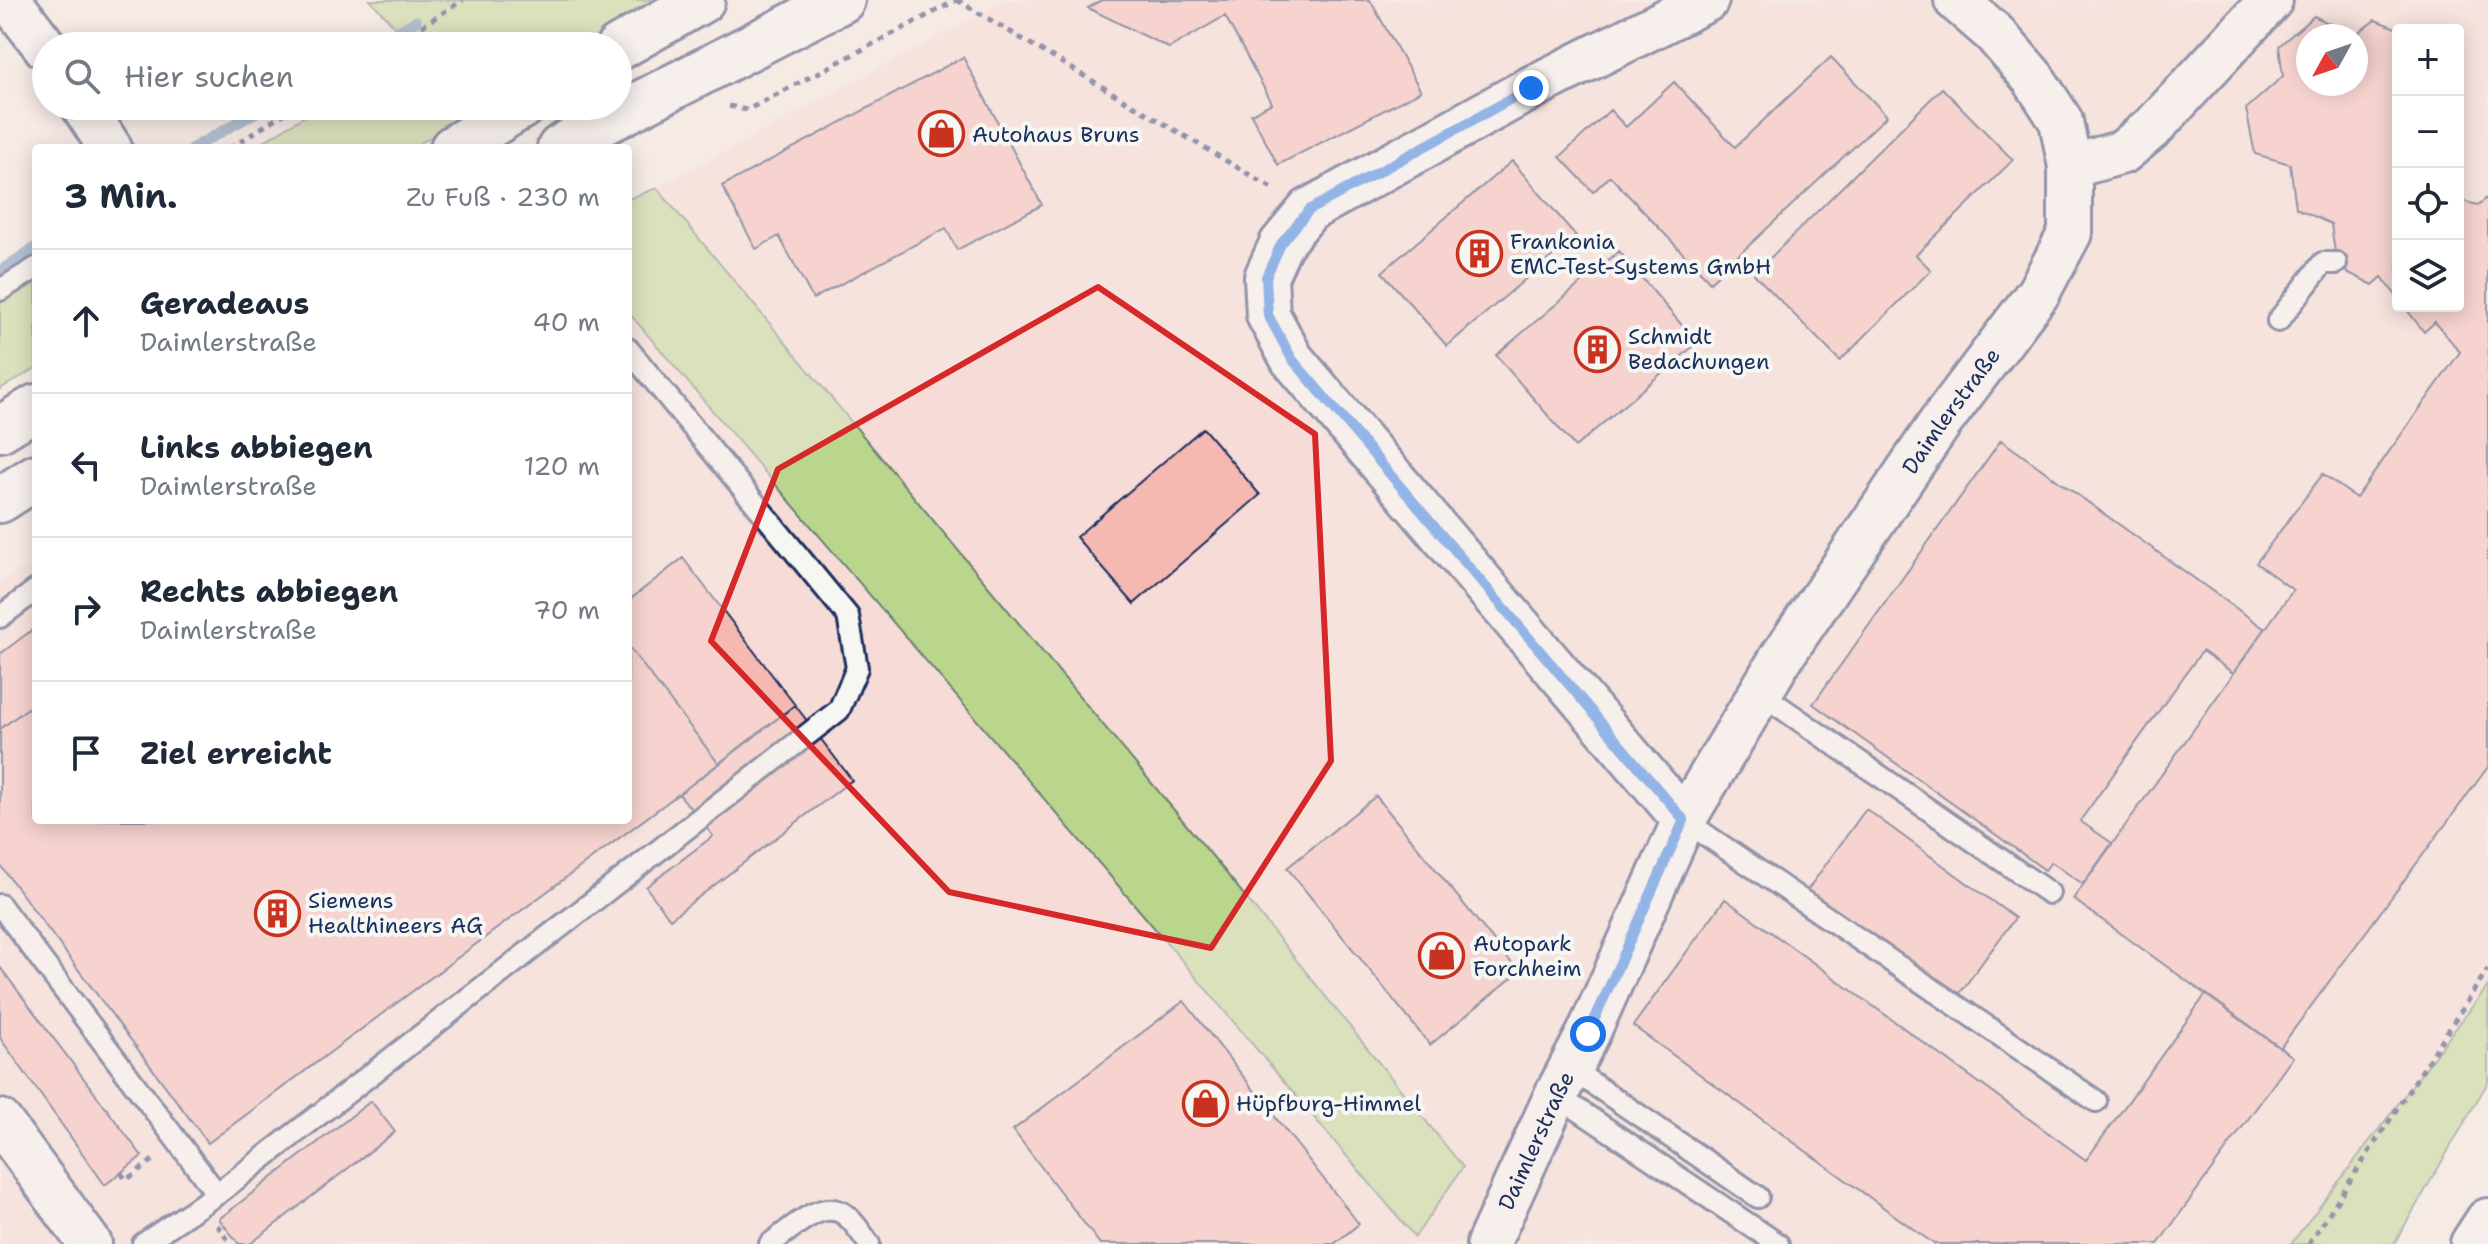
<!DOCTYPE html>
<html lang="de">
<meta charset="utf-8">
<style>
body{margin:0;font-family:"Shantell Sans",sans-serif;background:#f2f2f3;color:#1f2937}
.controls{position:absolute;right:24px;top:24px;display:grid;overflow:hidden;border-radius:8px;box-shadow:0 4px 20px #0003}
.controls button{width:72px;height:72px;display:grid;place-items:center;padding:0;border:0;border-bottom:2px solid #e0e1e3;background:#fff;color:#1f2937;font:40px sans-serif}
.compass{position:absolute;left:2296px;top:24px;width:72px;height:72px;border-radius:50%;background:#fff;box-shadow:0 4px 20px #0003;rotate:230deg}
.stop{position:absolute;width:24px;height:24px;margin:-18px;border:6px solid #1a73e8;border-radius:50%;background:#fff}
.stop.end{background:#1a73e8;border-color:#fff;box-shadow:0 2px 8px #0008}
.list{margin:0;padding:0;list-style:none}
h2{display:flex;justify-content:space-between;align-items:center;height:104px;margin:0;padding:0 32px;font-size:34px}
h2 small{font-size:26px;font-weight:400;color:#747a83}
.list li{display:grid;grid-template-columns:52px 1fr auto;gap:24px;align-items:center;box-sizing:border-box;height:144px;padding:0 32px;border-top:2px solid #e0e1e3}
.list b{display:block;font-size:30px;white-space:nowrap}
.list p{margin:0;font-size:26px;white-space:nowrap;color:#747a83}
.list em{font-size:26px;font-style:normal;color:#747a83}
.icon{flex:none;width:44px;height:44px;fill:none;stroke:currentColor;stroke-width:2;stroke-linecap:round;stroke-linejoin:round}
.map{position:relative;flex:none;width:2488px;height:1244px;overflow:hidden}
.search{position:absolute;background:#fff;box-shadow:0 4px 20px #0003;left:32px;top:32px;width:600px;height:88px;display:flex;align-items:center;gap:20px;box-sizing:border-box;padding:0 28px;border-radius:44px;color:#747a83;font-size:30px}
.panel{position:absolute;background:#fff;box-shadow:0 4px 20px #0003;left:32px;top:144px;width:600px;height:680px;border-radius:8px}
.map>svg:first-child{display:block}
.built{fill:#f6dbd6;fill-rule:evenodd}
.green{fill:#bad58c;stroke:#6a8275;stroke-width:2}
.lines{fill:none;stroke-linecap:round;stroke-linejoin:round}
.stream{stroke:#618cb5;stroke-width:11}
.building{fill:#f5b9b2;stroke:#1b2f5e;stroke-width:2;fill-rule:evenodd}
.lane-casing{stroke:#1b2f5e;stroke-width:26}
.street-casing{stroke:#1b2f5e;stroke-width:48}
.primary-casing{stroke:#1b2f5e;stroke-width:50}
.highway-casing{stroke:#1b2f5e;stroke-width:50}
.path{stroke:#1b2f5e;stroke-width:5;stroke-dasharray:6 6;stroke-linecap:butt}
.lane{stroke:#f6f6f2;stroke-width:20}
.street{stroke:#f6f6f2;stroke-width:42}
.primary{stroke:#f6f6f2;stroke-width:44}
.highway{stroke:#f6f6f2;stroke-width:44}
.route{stroke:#1a73e8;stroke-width:10}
.marked{fill:none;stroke:#d62828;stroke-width:6;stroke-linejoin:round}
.labels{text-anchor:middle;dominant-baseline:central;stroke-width:8;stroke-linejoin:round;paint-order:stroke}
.poi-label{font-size:22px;fill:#1b2f5e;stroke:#f6f6f2;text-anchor:start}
.street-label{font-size:22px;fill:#1b2f5e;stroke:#f6f6f2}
</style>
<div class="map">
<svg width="2488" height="1244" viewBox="0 0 2488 1244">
<rect width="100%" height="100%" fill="#f6eae5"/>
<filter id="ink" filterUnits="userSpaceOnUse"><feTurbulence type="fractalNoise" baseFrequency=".0125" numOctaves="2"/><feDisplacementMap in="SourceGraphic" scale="16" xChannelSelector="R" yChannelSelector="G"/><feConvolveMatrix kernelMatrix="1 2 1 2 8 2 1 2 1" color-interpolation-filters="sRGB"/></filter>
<g filter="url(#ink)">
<!-- built -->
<path class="built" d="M1006,0h1482v986l-197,258h-2291v-661l36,-24v261h592v-508l788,925 47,-70 -240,-298 -566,-681zM2398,30h60v276h-60zM2308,36h48v48h-48z"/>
<!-- green -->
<path class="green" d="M370,0h297l-81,46h-173z
M321,106h162l-71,42h-159z
M657,188l566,681 240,298 -48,70 -264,-313 -523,-612v-113z
M36,281v87l-36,21v-86z
M2488,986v96l-94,162h-103z"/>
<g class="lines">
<!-- stream -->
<path class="stream" d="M372,46l44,-25
M193,148l74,-42
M0,271l36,-24"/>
</g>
<!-- building -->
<path class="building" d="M1102,0h268l51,91 -143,74 -27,-51 21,-11 -47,-87 -56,32 -81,-40z
M2314,16l40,20 21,-16 26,10h-3v268l-16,-21 -9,8 -36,-18 -6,-43 -35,-16 -6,-44 -35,-10 -9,-45 37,-33 -4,-30zM2308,36h48v48h-48z
M963,57l79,148 -85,45 -11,-22 -133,71 -34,-63 -23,13 -34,-63z
M1831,57l56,59 -177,166 -100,-106 -17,16 -33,-35 50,-47 16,17 48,-45 61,65z
M1942,88l71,72 -97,95 15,15 -91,91 -86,-87z
M1512,161l64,75 -129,110 -65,-74z
M2488,197v570l-208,281 -207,-149 220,-309 -37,-27 67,-89 33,24 104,-146 -25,-30 -11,10 -20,-26h54v-106l20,5z
M1619,251l78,92 -122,104 -79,-92z
M1203,428l57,67 -126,109 -58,-67z
M2001,440l264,189 -32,44 -31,-22 -122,170 32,22 -29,41 -32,-22 -6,8 -232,-166z
M683,558l112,147 -76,59 -91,-118v-45z
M36,627v75l-36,27v-75z
M628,646l91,118 -511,379 -208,-278v-136l36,-27v118h592z
M795,705l57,75 -182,139 -24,-32 67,-51 -34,-42z
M1376,796l143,176 -89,73 -143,-177z
M1866,809l149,109 -61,83 -148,-109z
M1725,899l361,261 120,-166 87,63 -135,187h-224l-301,-218z
M0,967l142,189 -37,29 -105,-147z
M1184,1001l175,223 -25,20h-234l-87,-114z
M371,1101l24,31 -145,112h-11l-20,-25z"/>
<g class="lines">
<defs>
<path id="lane" d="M0,290l36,-22
M2278,321l45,-58h13
M0,617l36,-27
M1760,693l289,200
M1684,820l412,281
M0,905l217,289
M1570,1068l188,129
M1556,1095l222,149
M143,1244l74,-50 622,-484 18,-42 -9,-52 -220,-267
M770,1244c19,-13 51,-46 74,-30 10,7 18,20 25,30"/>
<g id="street">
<path d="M9,0l37,48"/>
<path d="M83,106l27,42"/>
<path d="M2070,167l53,-15 31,-26 117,-126"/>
<path d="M1684,820l-392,-461 -24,-44 -2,-38 15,-33 28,-34 222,-122 176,-88"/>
<path d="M0,1121l90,123"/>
<path id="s1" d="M1488,1244l68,-149 32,-61 96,-214 97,-162 159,-235 98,-130 32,-60v-66l-9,-46 -28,-43 -38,-44 -39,-34"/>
</g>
<path id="primary" d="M618,48l84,-48
M453,148l69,-42
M560,148l33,-20 249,-128
M0,429l36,-22
M0,500l36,-23"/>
<path id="highway" d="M2473,1244l15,-23"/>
</defs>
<!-- lane casing -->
<use href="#lane" class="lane-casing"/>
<!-- street casing -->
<use href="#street" class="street-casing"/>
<!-- primary casing -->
<use href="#primary" class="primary-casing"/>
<!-- highway casing -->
<use href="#highway" class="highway-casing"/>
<!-- path -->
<path class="path" d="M957,0l318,190
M391,46l72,-46
M729,106l18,4 210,-110
M230,148l66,-42
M121,1173l5,7 31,-23
M217,1225l14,19
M2309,1244l179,-275"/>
<!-- lane -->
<use href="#lane" class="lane"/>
<!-- street -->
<use href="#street" class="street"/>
<!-- primary -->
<use href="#primary" class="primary"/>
<!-- highway -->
<use href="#highway" class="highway"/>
</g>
</g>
<g class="lines" filter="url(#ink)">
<!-- route -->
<path class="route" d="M1531,88l-222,122 -28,34 -15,33 2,38 24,44 392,461 -96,214"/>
</g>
<!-- marked area -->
<path d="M0 0H2488V1244H0ZM1098,287l217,147 16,327 -120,187 -262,-56 -238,-251 67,-172z" fill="#f6eae5" fill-opacity=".55" fill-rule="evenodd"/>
<path class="marked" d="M1098,287l217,147 16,327 -120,187 -262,-56 -238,-251 67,-172z"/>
<!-- icons -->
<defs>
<symbol id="shop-ring" viewBox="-11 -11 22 22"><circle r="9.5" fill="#f6f6f2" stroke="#c8321e" stroke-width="1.5"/><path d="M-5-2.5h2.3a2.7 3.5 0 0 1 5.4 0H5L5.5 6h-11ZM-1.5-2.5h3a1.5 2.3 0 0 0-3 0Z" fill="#c8321e"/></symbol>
<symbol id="building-ring" viewBox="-11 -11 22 22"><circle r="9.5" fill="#f6f6f2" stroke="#c8321e" stroke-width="1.5"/><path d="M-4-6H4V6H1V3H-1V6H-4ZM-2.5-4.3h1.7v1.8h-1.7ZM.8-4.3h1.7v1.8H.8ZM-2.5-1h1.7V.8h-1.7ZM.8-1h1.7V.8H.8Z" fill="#c8321e"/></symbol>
</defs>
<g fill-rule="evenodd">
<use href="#shop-ring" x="916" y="108" width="51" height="51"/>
<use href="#building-ring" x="1454" y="228" width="51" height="51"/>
<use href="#building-ring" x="1572" y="324" width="51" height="51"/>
<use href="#building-ring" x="252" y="888" width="51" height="51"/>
<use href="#shop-ring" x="1416" y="930" width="51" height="51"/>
<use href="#shop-ring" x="1180" y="1078" width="51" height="51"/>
</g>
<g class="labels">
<!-- poi labels -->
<g class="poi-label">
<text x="972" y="134">Autohaus Bruns</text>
<text x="1510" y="241">Frankonia<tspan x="1510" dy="25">EMC-Test-Systems GmbH</tspan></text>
<text x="1628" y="336">Schmidt<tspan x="1628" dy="25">Bedachungen</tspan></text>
<text x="308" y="900">Siemens<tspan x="308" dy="25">Healthineers AG</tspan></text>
<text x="1473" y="943">Autopark<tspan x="1473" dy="25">Forchheim</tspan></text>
<text x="1236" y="1103">Hüpfburg-Himmel</text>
</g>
<!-- street labels -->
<g class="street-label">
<text stroke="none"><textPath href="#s1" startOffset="956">Daimlerstraße</textPath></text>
<text stroke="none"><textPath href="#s1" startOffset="114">Daimlerstraße</textPath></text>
</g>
</g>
</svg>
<div class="controls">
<button>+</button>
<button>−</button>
<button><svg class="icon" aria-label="locate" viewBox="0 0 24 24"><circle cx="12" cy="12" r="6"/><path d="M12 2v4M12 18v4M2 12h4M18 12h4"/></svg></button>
<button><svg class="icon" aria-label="layers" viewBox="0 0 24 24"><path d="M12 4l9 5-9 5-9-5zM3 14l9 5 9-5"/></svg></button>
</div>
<svg class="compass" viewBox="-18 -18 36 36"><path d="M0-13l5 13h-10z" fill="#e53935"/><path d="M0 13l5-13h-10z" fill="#747a83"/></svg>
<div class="stop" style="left:1588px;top:1034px"></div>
<div class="stop end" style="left:1531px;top:88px"></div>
<div class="search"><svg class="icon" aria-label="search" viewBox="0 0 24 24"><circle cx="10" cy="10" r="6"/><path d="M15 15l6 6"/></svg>Hier suchen</div>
<section class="panel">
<h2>3 Min.<small>Zu Fuß · 230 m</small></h2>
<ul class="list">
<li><svg class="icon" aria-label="ahead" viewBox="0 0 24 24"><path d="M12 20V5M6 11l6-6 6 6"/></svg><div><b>Geradeaus</b><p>Daimlerstraße</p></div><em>40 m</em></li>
<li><svg class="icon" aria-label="left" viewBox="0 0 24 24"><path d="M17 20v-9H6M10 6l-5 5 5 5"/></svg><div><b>Links abbiegen</b><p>Daimlerstraße</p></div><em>120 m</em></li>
<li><svg class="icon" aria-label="right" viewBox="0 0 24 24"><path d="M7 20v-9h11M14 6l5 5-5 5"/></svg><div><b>Rechts abbiegen</b><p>Daimlerstraße</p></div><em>70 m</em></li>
<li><svg class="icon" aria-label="arrive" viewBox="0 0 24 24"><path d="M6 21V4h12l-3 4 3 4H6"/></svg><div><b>Ziel erreicht</b></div></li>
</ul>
</section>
</div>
